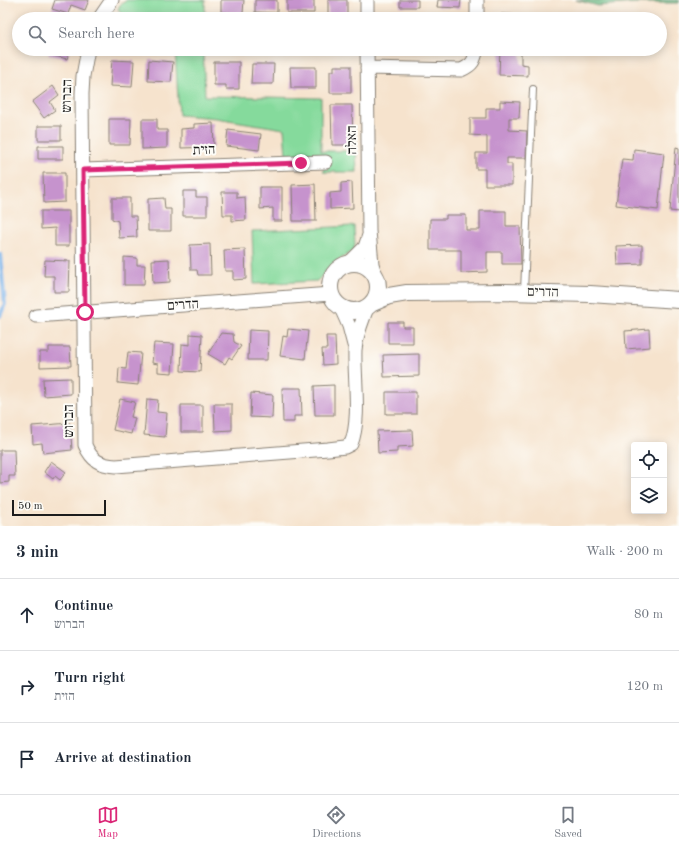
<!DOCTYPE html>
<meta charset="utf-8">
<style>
body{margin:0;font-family:"Old Standard TT","Frank Ruhl Libre",serif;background:#f2f2f3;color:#1f2937}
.controls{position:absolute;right:12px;bottom:12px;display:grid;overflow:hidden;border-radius:4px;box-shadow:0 2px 10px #0003}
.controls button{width:36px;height:36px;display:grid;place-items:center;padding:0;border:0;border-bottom:1px solid #e0e1e3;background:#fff;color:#1f2937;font:20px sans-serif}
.scale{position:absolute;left:12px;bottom:10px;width:94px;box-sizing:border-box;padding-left:4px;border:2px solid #1c1c1c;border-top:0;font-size:11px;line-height:14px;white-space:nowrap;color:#1c1c1c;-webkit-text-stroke:3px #fdfcf7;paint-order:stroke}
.stop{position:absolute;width:12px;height:12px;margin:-9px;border:3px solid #db2777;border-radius:50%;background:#fff}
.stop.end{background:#db2777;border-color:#fff;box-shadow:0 1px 4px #0008}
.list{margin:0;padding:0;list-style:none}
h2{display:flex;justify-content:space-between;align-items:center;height:52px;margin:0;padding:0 16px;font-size:17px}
h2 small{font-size:13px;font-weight:400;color:#747a83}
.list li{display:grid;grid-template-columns:26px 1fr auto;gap:12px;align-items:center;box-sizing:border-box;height:72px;padding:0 16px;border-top:1px solid #e0e1e3}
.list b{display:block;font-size:15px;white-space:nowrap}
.list p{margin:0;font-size:13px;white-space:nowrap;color:#747a83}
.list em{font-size:13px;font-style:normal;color:#747a83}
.icon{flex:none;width:22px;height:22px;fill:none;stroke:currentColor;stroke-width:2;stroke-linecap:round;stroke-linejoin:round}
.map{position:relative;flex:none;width:679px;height:526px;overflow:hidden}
.search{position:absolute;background:#fff;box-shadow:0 2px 10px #0003;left:12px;right:12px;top:12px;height:44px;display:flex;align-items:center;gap:10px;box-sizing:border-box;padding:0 14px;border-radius:22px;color:#747a83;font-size:15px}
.sheet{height:268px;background:#fff}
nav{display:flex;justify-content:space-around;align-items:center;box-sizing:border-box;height:56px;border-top:1px solid #e0e1e3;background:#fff;font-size:11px;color:#747a83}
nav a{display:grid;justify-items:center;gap:2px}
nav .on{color:#db2777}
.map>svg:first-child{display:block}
.green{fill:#85da9c;stroke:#507b5c}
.forest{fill:#6cba84;stroke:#446b50}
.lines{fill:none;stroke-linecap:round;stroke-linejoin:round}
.stream{stroke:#7ab2ea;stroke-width:4}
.building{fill:#c693cd}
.service-casing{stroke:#898074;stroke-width:8}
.minor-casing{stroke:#898074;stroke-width:15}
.tertiary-casing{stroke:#898074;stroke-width:18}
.service{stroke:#fff;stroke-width:6}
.minor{stroke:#fff;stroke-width:13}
.tertiary{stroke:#fff;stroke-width:16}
.route{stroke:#db2777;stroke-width:5}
.labels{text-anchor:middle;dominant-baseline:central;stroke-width:4;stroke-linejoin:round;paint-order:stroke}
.street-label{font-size:14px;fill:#1c1c1c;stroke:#fdfcf7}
</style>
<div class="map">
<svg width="679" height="526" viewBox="0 0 679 526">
<rect width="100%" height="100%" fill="#fdfcf7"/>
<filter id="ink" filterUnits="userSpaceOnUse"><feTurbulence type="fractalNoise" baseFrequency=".025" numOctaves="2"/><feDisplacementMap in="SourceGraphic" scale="8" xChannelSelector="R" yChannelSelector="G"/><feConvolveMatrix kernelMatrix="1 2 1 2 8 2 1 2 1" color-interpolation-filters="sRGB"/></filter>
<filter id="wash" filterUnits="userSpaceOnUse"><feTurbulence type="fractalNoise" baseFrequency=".012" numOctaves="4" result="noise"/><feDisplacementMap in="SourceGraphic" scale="16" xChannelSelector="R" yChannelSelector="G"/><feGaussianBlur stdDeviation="0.9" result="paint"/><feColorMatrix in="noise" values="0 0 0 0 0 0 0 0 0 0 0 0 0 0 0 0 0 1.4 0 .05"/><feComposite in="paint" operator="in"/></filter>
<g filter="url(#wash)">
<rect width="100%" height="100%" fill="#f6e3cd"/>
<!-- green -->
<path class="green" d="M127,0h78v19h-66l-16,-3 -5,-7 2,-4z
M175,49h28l2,47 116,2v53h35l1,21h-33l-2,-16 -36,-1 -2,-26 -68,-11 -37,-3z
M354,226l1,19 -2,6 -19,12 -17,18 -63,3 -2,-53z"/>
<!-- forest -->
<path class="forest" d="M576,0h103v3h-44l-37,3z"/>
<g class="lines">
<!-- stream -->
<path class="stream" d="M0,254l5,50 -5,12"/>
</g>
<g id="blocks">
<!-- building -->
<path class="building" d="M55,0h34l-4,10 -14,-5 -3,9 -16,-5z
M221,0h23l-1,13 -22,-1z
M255,0h22v13l-22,-1z
M287,0h27v13h-27z
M328,0h19v16h-19z
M400,0h18v7h-18z
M438,0h23l-1,8 -23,-1z
M501,14l27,1v4h-27z
M50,49h20l-3,10 -19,-5z
M500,50h21v14l7,1v11l-29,-1z
M112,60l22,1 -2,26 -22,-1z
M149,60l24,2 -2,20 -23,-1z
M214,62h25v27h-13v-4h-12z
M252,64h22l-1,20h-22z
M334,66h17v27h-21v-22h4z
M290,67h26v21h-25z
M53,86l6,9 -9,7 5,8 -11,8 -12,-16z
M500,101l20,1 -1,16h-10v12l18,1 -1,27h-19v6h5v21h-27v-16h-9v-16h11v-17l-17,-1v-17h16v-10h14z
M331,105h21l1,40h-21z
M109,119h22l-1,26h-21z
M142,119h15v11h10v18l-25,1z
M213,123l1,24 -33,1v-19l13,-1v-4z
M38,126h23v14h-23z
M228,130l33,4 -2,16 -33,-4z
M38,146h25v13h-25z
M676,147l3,1v64l-9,-1z
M634,149l30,4 -6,57 -42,-5 6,-46 11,1z
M43,173h22v29l-21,1z
M352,182l1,26 -23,1v-16l11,-1v-9z
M315,184l1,37h-23l-1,-36z
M260,187h22v34h-9v-13l-13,1z
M183,191h13v6h11v19h-24z
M222,192h15v6l8,-1 1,23 -14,1v-6h-9z
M112,198h18v18h6l1,21 -18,1 -1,-17 -6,-2z
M164,198l1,11h6v22h-23v-32z
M41,211h28v35h-14v-18l-14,1z
M480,211h26v15h14l1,38h-19v-12h-15v20l-26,1v-23h-31v-31h16v-4h20v15h14z
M210,244l1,31h-13l-1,-5h-6l-1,-25z
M642,245v19l-25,1 -1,-19z
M245,249l1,30 -13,1v-9h-8l-1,-21z
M124,257l13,1v7h8l-1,20h-20z
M169,259l1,23 -17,1 -1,-23z
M45,260l25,1 -1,31h-15v-16h-10z
M388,322h15v5h10v16h-25z
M288,329l20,2 -3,28 -25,-3 3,-20 4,1z
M649,329l1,18 -24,2 -1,-18z
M249,330l19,1 -1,29h-19z
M221,333l12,1 1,8 7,4 -9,13 -3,-2 -4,7 -17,-10z
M190,334l12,1 -2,37 -19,-1 1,-27 8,1z
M326,336h9l1,28 -13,1 -1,-16h5z
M154,343l20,1 -2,29 -14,-1v-8l-6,-1z
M49,347h21l1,19 -31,1v-15h9z
M128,352l13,1 -3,32 -20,-2 1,-15 7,1z
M419,354v22l-35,1 -1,-22z
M71,378v16l-27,2 -1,-17z
M334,385v30h-19l-1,-29z
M282,388h19l1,28h-8v6h-11z
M386,392h30v22h-30z
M251,393l22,2 -1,23 -22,-1z
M120,399l15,3 -4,15 4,1 -4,16 -18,-4z
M147,399l11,1 -1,12 10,1 -2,24 -21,-2z
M214,404h18v26l-17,1z
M181,405h22v27h-22z
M70,423l2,27 -29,3 -1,-10 -9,1 -1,-18z
M412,430l1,16 -16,1v5l-19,1 -1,-22z
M0,450h14l1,26h-6v6l-9,1z
M51,461l15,11 -6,8 -5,-4 -2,3 -9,-7z"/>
</g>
</g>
<g filter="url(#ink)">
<use href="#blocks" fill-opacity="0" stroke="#898074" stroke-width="1"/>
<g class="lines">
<defs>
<path id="service" d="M524,291l9,-202"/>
<path id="minor" d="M367,0v19
M99,19l13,-19
M477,19v-19
M88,49l-5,27 -1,18 3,351c7,16 15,20 31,21l212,-17 17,-2 6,-3c10,-25 3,-66 4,-94 1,-15 7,-28 12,-42
M367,49l2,182 3,33 3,10
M367,68l94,2c12,-5 13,-9 16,-21
M83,170l243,-8
M348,264l17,-17 4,-12
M341,308l8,18 5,19
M36,316l295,-22"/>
<path id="tertiary" d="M330 287a24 24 0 1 1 48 0a24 24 0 1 1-48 0Z
M373,303l16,-7 18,-3 99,-1 84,2 89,6"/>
</defs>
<!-- service casing -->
<use href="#service" class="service-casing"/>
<!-- minor casing -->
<use href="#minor" class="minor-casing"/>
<!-- tertiary casing -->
<use href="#tertiary" class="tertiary-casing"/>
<!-- service -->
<use href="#service" class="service"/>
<!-- minor -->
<use href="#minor" class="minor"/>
<!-- tertiary -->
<use href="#tertiary" class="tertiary"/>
</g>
</g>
<g class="lines" filter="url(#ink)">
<!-- route -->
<path class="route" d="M85,312l-2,-142 218,-7"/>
</g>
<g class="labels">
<!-- street labels -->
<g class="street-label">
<text transform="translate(67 96) rotate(-89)">הברוש</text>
<text transform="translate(352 140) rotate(-91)">האלה</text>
<text transform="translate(204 150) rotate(-2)">הזית</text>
<text transform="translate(543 292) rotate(1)">הדרים</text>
<text transform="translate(183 305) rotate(-4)">הדרים</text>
<text transform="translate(69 421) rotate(-90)">הברוש</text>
</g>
</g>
</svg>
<div class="controls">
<button><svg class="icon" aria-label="locate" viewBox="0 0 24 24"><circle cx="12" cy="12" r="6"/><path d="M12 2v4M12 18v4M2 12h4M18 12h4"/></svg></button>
<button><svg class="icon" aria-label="layers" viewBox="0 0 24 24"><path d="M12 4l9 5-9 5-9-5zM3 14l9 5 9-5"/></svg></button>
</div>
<div class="scale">50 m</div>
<div class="stop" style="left:85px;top:312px"></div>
<div class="stop end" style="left:301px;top:163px"></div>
<div class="search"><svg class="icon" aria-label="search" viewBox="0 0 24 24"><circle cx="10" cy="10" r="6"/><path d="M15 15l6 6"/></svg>Search here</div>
</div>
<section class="sheet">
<h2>3 min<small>Walk · 200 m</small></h2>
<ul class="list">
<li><svg class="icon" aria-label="ahead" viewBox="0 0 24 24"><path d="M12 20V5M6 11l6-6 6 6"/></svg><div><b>Continue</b><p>הברוש</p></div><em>80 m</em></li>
<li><svg class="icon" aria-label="right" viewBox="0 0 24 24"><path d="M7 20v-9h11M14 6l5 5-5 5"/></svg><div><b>Turn right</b><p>הזית</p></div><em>120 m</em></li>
<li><svg class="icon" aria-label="arrive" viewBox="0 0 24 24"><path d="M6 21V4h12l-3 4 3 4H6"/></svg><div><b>Arrive at destination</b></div></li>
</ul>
</section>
<nav>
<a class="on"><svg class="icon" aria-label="map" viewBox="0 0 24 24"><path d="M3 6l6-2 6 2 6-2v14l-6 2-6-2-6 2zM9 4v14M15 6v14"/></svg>Map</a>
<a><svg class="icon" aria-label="directions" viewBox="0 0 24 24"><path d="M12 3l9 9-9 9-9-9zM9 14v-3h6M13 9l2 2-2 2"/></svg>Directions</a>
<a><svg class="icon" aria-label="saved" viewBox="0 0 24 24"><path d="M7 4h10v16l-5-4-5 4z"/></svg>Saved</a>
</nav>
